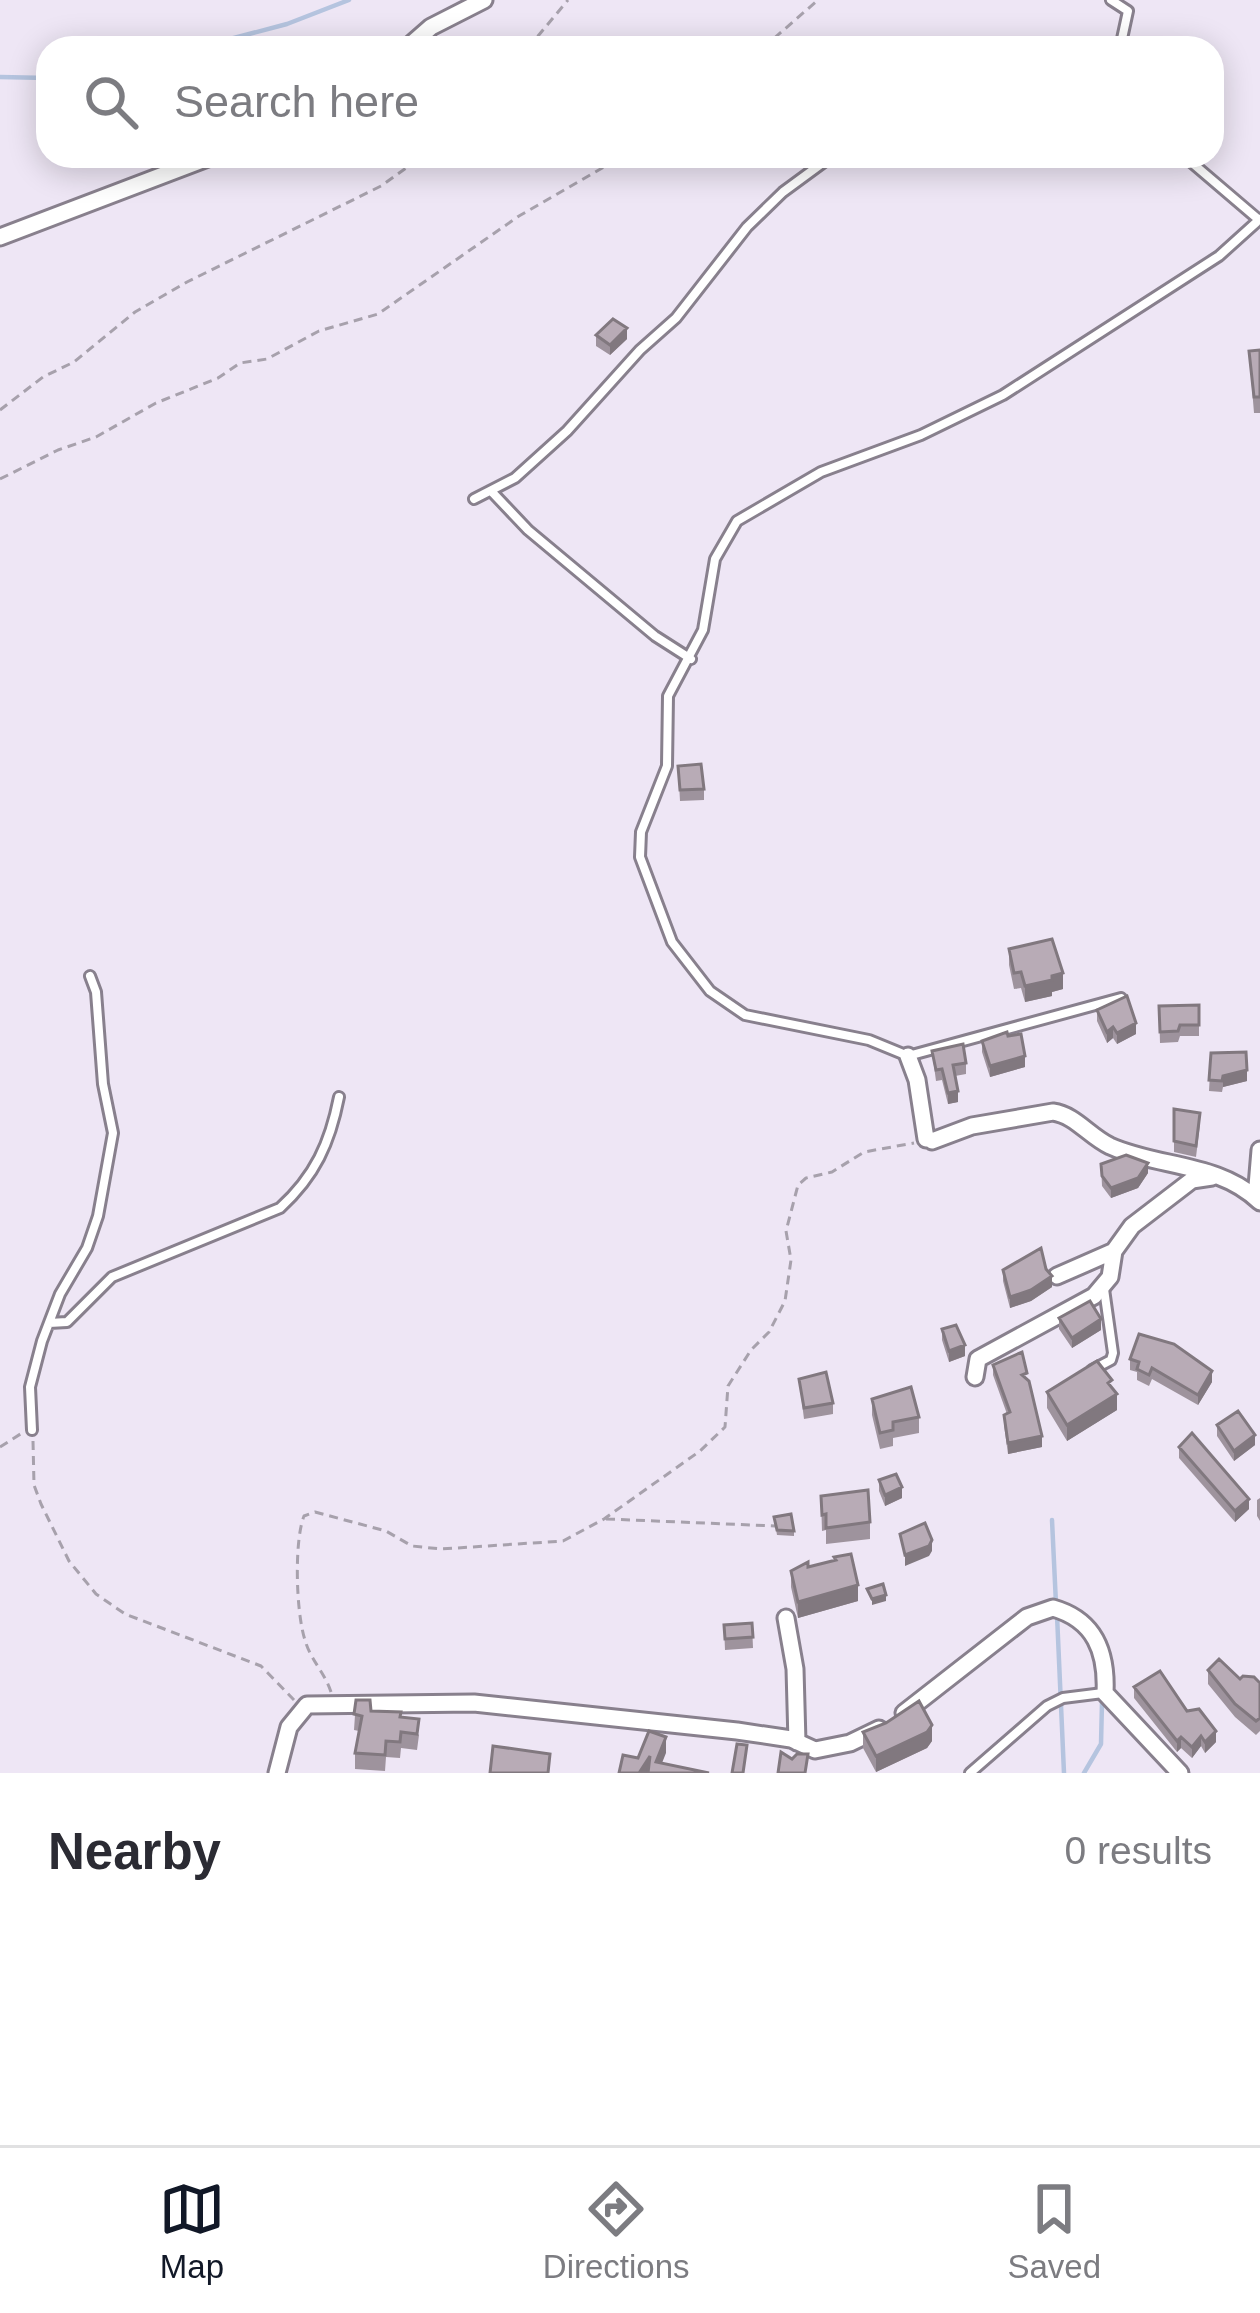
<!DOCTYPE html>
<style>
body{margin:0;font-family:Arial,sans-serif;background:#f2f2f3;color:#2b2b33}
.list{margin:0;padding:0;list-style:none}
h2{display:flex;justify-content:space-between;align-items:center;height:156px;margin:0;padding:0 48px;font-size:51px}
h2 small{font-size:39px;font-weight:400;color:#7c7c81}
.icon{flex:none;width:66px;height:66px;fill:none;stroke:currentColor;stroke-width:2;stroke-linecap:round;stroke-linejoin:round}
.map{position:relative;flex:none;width:1260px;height:1773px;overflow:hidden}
.search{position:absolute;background:#fff;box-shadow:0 6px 30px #0003;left:36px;right:36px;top:36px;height:132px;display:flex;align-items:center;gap:30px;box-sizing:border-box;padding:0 42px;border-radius:36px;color:#7c7c81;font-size:45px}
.sheet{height:372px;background:#fff}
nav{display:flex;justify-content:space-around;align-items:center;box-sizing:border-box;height:168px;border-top:3px solid #e1e1e2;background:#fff;font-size:33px;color:#7c7c81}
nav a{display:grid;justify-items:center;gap:6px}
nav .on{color:#111827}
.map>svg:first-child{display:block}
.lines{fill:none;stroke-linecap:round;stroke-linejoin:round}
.stream{stroke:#b5c4df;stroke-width:4.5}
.lane-casing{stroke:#88808d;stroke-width:14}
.street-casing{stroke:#88808d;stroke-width:21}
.path{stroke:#a7a1ac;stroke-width:3;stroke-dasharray:9 6;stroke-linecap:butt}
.lane{stroke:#fff;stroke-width:8}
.street{stroke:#fff;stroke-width:15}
.wall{fill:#9e939d}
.shaded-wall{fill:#81787f}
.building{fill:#b8abb6;stroke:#81787f;stroke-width:3}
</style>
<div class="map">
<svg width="1260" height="1773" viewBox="0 0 1260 1773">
<rect width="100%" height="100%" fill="#eee6f5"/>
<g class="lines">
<!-- stream -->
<path class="stream" d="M196,48l91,-24 62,-24
M0,77l48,1
M1052,1520l4,84
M1057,1615l7,158
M1084,1773l17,-29 1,-42"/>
<defs>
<path id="lane" d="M1111,0l17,11 -8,37
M1184,156l75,64
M492,492l36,38 127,106 36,23
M474,499l41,-21 52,-47 73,-81 36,-32 71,-91 36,-35 49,-36
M1121,998l-213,58 -39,-16 -124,-25 -35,-24 -38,-49 -32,-85 1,-25 26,-66 1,-70 35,-66 12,-71 22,-38 84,-49 100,-37 82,-40 216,-139 41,-37
M49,1323l18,-1 45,-45 168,-69c35,-32 50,-65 59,-111
M1092,1370l19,-10 2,-7 -9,-64
M32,1430l-2,-43 12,-46 18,-47 27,-46 11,-32 15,-83 -10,-49 -7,-92 -6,-16
M970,1773l77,-67 16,-8 40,-5"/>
<path id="street" d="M407,48l24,-21 53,-27
M0,237l213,-81
M908,1056l9,24 9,59
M932,1141l40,-15 81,-14c22,3 36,24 57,34 49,22 109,16 150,56
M1256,1198l4,-48
M1057,1276l57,-25
M975,1377l3,-18 116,-63 16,-19 4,-26 18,-25 60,-46 20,-3
M786,1618l9,51 2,73
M904,1713l123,-96 26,-9c42,12 54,44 52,85l75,80
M277,1773l12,-46 18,-22 167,-2 263,28 54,8 24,11 35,-7 29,-14"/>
</defs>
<!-- lane casing -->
<use href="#lane" class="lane-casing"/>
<!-- street casing -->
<use href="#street" class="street-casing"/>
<!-- path -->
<path class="path" d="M528,48l40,-48
M763,48l55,-48
M0,410l43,-33 31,-15 61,-50 52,-30 194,-96 42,-30
M0,479l58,-29 38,-13 60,-34 62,-25 22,-15 27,-4 52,-28 59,-17 141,-98 104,-60
M33,1441l1,44 7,19 28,57 27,33 29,20 136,52 33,34
M0,1447l22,-14
M606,1519l169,7
M331,1692c-6,-19 -21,-33 -26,-52 -9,-27 -11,-99 -1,-124l11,-4 71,19 26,15 29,3 122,-8 41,-22 96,-68 25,-24 3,-41 23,-36 18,-18 16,-31 6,-41 -5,-29 12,-46 8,-7 26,-6 32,-20 50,-9"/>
<!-- lane -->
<use href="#lane" class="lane"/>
<!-- street -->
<use href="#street" class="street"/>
</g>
<!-- wall -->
<path class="wall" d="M596,335l31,4 -17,16 -14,-9z
M1260,350v63h-6l-5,-62z
M678,766l26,23v11l-24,1z
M1009,949l54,40 -11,3v4l-27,6 -4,-14 -7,1 -5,-24z
M1199,1005v31h-19l-2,6 -18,1 -1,-37z
M1097,1010l39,24 -19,10 -4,-6 -6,5 -10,-22z
M1008,1036l17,31 -35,10 -8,-25v-11z
M932,1051l34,12v11l-11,2 3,26 -10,2 -6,-24 -6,1z
M1211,1053l36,28 -24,6 -1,5 -13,-1z
M1174,1109l26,15 -4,33 -22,-5z
M1101,1164l47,9 -10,15 -27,10 -9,-12z
M1046,1269l6,18 -21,14 -21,7 -7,-27v-11z
M1059,1318l42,12 -29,18 -13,-19z
M942,1329l23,27 -16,6 -7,-22z
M1130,1359l82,23 -14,23 -46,-26 -3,7 -12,-6v-8l-7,-2z
M993,1365l34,14 15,68 -34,7 -4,-29v-10l3,-1 -14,-39z
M799,1379l34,24v11l-29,5z
M1112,1388l5,22 -50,31 -20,-33v-16z
M872,1399l47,18v16l-26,5v8l-13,3 -8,-34z
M1217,1425l38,20 -21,16 -17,-25z
M1179,1447l70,62 -14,13 -56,-64z
M879,1480l23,18 -17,8 -6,-15z
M821,1496l49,26v17l-44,5v-14l-4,1z
M1260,1498v23l-3,-5v-16z
M774,1517l20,14v5l-17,-1z
M834,1557l24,44 -60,17 -7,-31v-16l43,-10z
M752,1623l1,25 -28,2 -1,-25z
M1208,1670l52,13v48l-4,4 -21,-18 -27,-33z
M1134,1687l53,24 29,31 -11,11 -4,-7 -9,12 -11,-10 -4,4 -43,-54z
M356,1700l15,11 30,6 18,18 -2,15 -16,-2 -1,10 -14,-1 -1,14 -30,-2v-16l4,-22 -5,-1z
M886,1723l46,18 -5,7 -51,24 -13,-24v-16z"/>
<!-- shaded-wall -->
<path class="shaded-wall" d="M627,328v11l-17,16v-10z
M1063,973v16l-11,3v4l-27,6v-16z
M1136,1023v11l-19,10v-11z
M1113,1027v11l-6,5v-11z
M1025,1056v11l-35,10v-11z
M1247,1070v11l-24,6v-11z
M958,1091v11l-10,2v-11z
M1148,1163v10l-10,15 -27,10v-10z
M1052,1276v11l-21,14 -21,7v-11z
M1101,1319v11l-29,18v-10z
M965,1345v11l-16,6v-11z
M1212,1371v11l-14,23v-10z
M1117,1394v16l-50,31v-16z
M1255,1435v10l-21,16v-10z
M1042,1436v11l-34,7v-11z
M902,1487v11l-17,8v-11z
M1249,1499v10l-14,13v-11z
M932,1540v11l-3,5 -24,10v-11z
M858,1585v16l-60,17v-16z
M886,1595v6l-14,4v-6z
M932,1725v16l-5,7 -51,24v-16z
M1216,1731v11l-11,11v-11z
M1201,1736v10l-9,12v-11z
M666,1737v16l-8,20 -2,-11z
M1181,1737v11l-4,4v-11z
M650,1756l-1,17h-10z"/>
<!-- building -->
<path class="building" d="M613,319l14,9 -17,17 -14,-10z
M1260,350v47h-6l-5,-46z
M701,764l3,25 -24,1 -2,-24z
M1052,939l11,34 -11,3v4l-27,6 -4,-14 -7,1 -5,-24z
M1127,996l9,27 -19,10 -4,-6 -6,5 -10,-22z
M1199,1005v20h-19l-2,6 -18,1 -1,-26z
M1007,1032l1,4 13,-2 4,22 -35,10 -8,-25z
M963,1044l3,19 -13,2 5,26 -10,2 -6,-24 -6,1 -4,-19z
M1246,1052l1,18 -24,6 -1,5 -13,-1 2,-27z
M1174,1109l26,4 -4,33 -22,-5z
M1126,1155l22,8 -10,15 -27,10 -9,-12 -1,-12z
M1041,1248l5,21 6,7 -21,14 -21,7 -7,-27z
M1090,1301l11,18 -29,19 -13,-20z
M956,1325l9,20 -16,6 -7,-22z
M1139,1334l35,10 38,27 -14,24 -46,-27 -3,7 -12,-6 2,-7 -9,-3z
M1022,1352l5,21 -5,2 7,6 13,55 -34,7 -4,-28 6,-3 -17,-47z
M1097,1361l15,19 -4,3 9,11 -50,31 -20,-33z
M826,1372l7,31 -29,5 -5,-29z
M911,1387l8,30 -26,5v8l-13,3 -8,-34z
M1238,1411l17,24 -21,16 -17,-26z
M1192,1433l57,66 -14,12 -56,-64z
M896,1474l6,13 -17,8 -6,-15z
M868,1490l2,32 -44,6v-14l-4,1 -1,-19z
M791,1514l3,17 -17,-1 -3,-13z
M925,1523l7,17 -3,6 -24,9 -5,-21z
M851,1554l7,31 -60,17 -7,-31 17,-9v5l28,-7 -2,-3z
M883,1584l3,11 -14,4 -5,-10z
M752,1623l1,14 -28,2 -1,-14z
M1219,1659l21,20 3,-3 11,1 6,6v35l-4,3 -21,-17 -27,-34z
M1160,1671l27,40 12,-2 17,22 -11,11 -4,-6 -9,11 -11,-10 -4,4 -43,-54z
M356,1700h14l1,11 30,1 -1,5 19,2 -2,15 -16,-2 -1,10 -14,-1 -1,14 -30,-2 7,-37 -8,-2z
M919,1701l13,24 -5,7 -51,24 -13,-24 23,-9z
M649,1731l17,6 -10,25 53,11h-61l2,-17 -11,17h-20l4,-18 15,3z
M737,1744l10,1 -4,28h-11z
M493,1746l57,8 -2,19h-58z
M781,1752l11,7 5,-5h11l-3,19h-27z"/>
</svg>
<div class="search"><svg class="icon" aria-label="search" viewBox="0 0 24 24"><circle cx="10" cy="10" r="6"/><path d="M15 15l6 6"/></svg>Search here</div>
</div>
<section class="sheet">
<h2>Nearby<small>0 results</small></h2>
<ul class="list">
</ul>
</section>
<nav>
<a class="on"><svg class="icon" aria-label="map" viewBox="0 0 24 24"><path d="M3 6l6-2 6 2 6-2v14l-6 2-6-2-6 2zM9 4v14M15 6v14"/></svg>Map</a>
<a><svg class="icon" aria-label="directions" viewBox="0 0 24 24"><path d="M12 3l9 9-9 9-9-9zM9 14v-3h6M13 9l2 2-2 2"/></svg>Directions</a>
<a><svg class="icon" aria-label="saved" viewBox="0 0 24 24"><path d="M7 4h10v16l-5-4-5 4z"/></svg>Saved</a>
</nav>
